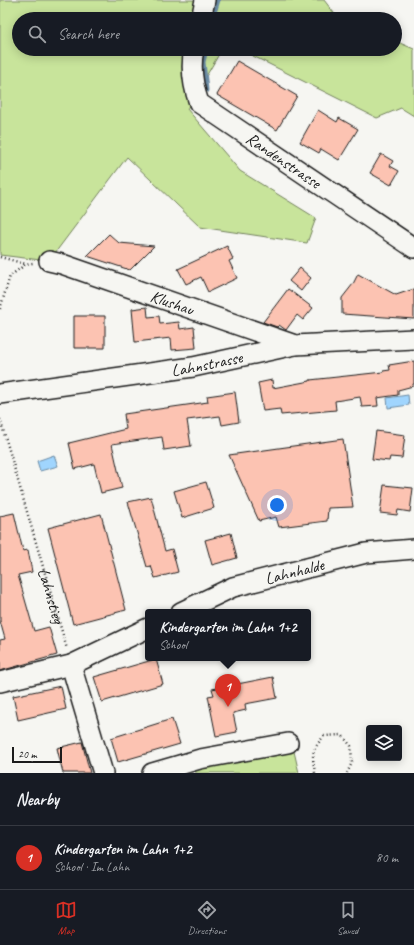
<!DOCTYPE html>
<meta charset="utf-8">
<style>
body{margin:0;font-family:Caveat,sans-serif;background:#242831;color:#f1f3f6}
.controls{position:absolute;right:12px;bottom:12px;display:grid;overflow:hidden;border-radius:4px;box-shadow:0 2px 10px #0003}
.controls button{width:36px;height:36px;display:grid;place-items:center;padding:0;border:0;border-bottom:1px solid #363941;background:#171b24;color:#f1f3f6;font:20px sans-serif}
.scale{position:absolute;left:12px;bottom:10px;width:50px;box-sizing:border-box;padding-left:4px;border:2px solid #1c1c1c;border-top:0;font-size:11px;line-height:14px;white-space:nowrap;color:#1c1c1c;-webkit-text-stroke:3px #f6f6f2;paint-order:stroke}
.you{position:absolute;left:277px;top:505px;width:14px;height:14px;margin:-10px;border:3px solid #fff;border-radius:50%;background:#1a73e8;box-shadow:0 0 0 6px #1a73e833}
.badge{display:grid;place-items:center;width:26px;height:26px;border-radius:50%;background:#d93025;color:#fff;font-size:13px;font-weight:700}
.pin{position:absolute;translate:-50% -33px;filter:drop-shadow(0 1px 2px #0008)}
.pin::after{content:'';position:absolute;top:21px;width:14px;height:12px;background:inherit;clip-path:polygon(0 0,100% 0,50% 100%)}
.popup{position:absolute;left:145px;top:609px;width:166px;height:52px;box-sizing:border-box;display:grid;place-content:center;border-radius:4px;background:#171b24;filter:drop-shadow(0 1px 3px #0005);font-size:13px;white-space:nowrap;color:#9ea1a6}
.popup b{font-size:15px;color:#f1f3f6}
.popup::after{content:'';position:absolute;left:50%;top:100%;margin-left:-8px;border:8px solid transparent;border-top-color:#171b24}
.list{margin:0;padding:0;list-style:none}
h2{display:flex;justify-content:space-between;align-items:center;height:52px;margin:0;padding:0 16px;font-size:17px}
h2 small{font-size:13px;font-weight:400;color:#9ea1a6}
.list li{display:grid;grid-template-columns:26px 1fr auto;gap:12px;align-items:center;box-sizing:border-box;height:64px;padding:0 16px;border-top:1px solid #363941}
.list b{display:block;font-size:15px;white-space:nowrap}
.list p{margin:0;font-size:13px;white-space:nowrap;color:#9ea1a6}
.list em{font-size:13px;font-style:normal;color:#9ea1a6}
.icon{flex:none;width:22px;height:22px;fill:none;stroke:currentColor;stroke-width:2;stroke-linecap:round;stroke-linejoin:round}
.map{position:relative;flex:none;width:414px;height:773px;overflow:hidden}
.search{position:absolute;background:#171b24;box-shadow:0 2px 10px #0003;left:12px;right:12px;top:12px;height:44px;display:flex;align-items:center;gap:10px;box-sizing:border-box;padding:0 14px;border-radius:22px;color:#9ea1a6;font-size:15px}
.sheet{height:116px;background:#171b24}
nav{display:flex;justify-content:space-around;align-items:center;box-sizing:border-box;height:56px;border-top:1px solid #363941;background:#171b24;font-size:11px;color:#9ea1a6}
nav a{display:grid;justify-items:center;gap:2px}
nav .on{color:#d93025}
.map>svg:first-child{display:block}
.green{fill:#c8e49b;stroke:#72805c}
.water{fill:#a0d5fe;stroke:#6b8ba4}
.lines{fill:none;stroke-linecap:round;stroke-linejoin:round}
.stream{stroke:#6b8ba4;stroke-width:5}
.building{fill:#fcc3b2;stroke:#1c1c1c}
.street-casing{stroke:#1c1c1c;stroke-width:22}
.path{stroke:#1c1c1c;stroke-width:2.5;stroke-dasharray:1 3;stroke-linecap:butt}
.street{stroke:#f6f6f2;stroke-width:19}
.labels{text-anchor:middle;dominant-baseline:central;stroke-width:3.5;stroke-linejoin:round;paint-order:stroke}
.street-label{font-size:17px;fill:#1c1c1c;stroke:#f6f6f2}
</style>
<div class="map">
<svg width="414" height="773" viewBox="0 0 414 773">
<rect width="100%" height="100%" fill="#f6f6f2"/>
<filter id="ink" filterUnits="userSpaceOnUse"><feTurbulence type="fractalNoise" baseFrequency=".025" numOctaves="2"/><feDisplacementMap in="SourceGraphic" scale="8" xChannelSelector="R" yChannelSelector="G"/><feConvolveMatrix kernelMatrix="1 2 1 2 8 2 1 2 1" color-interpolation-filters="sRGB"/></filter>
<g filter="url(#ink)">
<!-- green -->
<path class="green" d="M0,0h324l13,17 5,2h-323v30h203l-35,60 53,62 76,47 -9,25 -107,-16 -73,-70 -78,104 -49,-6z
M395,41l19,8v67l-13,-8 -24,10 -138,-69h156z
M293,747l6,26h-103l-2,-6z"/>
<!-- water -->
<path class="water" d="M408,395l1,10 -21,3 -1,-10z
M54,455l4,11 -18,5 -3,-10z"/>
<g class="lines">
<!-- stream -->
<path class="stream" d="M212,19l6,-19
M206,49l-3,13 3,28"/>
</g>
<!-- building -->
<path class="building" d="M237,61l60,35 -20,34 -60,-35z
M318,110l19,12 2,-4 19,11 -19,31 -18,-11 -2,4 -19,-11z
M381,154l12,7 -3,5 9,5 -8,14 -21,-12z
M109,234l10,9 35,3 -24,24 -43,-14z
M227,246l6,13 -4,2 8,17 -29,14 -7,-15 -15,7 -8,-15z
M300,268l11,10 -10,13 -12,-10z
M358,274l38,21 18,-6v30l-72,-5v-16l11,-14z
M288,289l25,19 -10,12 -6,-5 -11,15 -7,-5 -2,2 -14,-5z
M147,307l1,10 11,-1 1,8 19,-2 1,7 14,-2 2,21 -24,2 -1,-12 -36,4 -3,-33z
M74,316h31v32h-31z
M414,361v23h-1v2l-15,4v5l-21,3 1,8 -16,1 -2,-10 -25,4 1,9 -55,5 -1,-6 -17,2 -5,-28 14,-3 1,8 37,-7v-1l73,-8v-1l7,-1 -1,-5z
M235,392l4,30 -17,3 -2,-9 -33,4 4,26 -27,4 -2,-13 -50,7 10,44 -21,5 -7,-29 -19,5 -6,-26 57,-14 -2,-15 84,-12 -1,-6z
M376,431l29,4 -3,23 -12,-1 -1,4 -17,-2z
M343,439l10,68 -25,1 -1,13 -48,6 -3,-10 -17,4 -30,-66z
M206,482l8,26 -32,10 -8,-27z
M384,485l29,3 -3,24 -12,-2 -1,5 -17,-2z
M151,497l14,54 7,-2 6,23 -23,6 -4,-12 -4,1 -19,-65z
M14,513l9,38 5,-1 4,22 -14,3 16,56 15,-4 8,28 -57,16v-31l5,-1 -5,-18v-105z
M101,514l25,96 -53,14 -25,-96z
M231,533l6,25 -25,7 -7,-25z
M156,659l7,25 -61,18 -8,-25z
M273,677l4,21 -32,6 1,6 -13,3 4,19 -21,4 -8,-40 6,-1 -2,-6z
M61,686l5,23 -48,11 -5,-24z
M172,719l8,25 -62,18 -7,-24z
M82,742l8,31h-27l-6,-25z"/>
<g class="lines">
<defs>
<g id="street">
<path d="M201,19l4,-19"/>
<path id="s2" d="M194,49c-4,19 -1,37 5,54l215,145"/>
<path id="s3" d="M49,261l13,3 233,81"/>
<path id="s4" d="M0,394l193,-27 102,-22 119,-6"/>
<path id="s5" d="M181,612l52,-25 133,-34 48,-4"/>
<path d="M71,665l32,108"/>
<path d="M0,682l71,-17 77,-37"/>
<path d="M152,773l48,-14 88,-16"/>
</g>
</defs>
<!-- street casing -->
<use href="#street" class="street-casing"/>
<!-- path -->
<g class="path">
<path d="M0,257l26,7"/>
<path d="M0,309l10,-33 16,-12 7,-1"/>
<path id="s1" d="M0,419l67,230"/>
<path d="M315,773c-3,-19 -4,-22 9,-37l18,-1 9,11 1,17 -5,10"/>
</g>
<!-- street -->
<use href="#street" class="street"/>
</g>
</g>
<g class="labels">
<!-- street labels -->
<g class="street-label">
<text stroke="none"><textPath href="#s2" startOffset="157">Randenstrasse</textPath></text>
<text stroke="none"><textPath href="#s3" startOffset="130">Klushau</textPath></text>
<text stroke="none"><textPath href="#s4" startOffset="209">Lahnstrasse</textPath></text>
<text stroke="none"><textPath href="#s5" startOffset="121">Lahnhalde</textPath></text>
<text stroke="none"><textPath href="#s1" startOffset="184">Lahnstieg</textPath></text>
</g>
</g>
</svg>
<div class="controls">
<button><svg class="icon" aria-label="layers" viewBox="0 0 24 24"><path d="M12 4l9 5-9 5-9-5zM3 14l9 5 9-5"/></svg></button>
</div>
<div class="scale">20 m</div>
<div class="you"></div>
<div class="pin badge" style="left:228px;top:707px">1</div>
<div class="popup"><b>Kindergarten im Lahn 1+2</b>School</div>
<div class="search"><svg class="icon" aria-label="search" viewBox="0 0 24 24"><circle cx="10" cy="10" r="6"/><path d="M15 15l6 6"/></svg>Search here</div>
</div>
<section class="sheet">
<h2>Nearby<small></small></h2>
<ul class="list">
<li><span class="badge">1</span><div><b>Kindergarten im Lahn 1+2</b><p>School · Im Lahn</p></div><em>80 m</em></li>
</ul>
</section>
<nav>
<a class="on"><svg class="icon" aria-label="map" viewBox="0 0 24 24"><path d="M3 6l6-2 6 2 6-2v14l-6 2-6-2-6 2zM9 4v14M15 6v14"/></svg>Map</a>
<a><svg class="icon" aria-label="directions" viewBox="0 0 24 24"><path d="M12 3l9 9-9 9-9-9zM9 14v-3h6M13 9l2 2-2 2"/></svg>Directions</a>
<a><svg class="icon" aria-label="saved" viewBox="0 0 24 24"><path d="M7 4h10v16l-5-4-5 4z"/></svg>Saved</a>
</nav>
